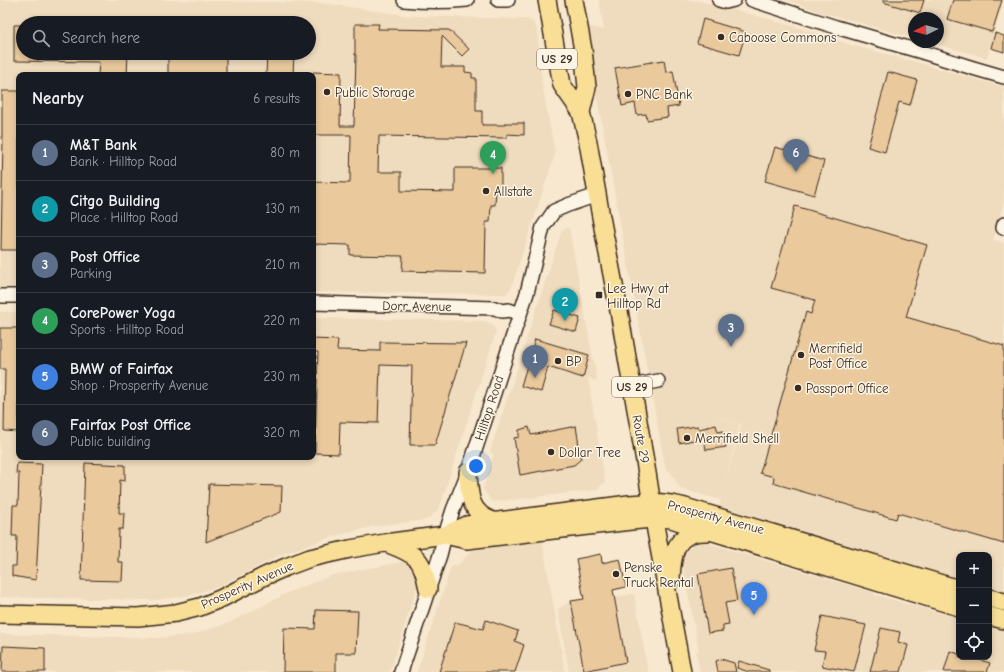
<!DOCTYPE html>
<meta charset="utf-8">
<style>
body{margin:0;font-family:"Comic Neue",sans-serif;background:#20242c;color:#f1f3f6}
.controls{position:absolute;right:12px;bottom:12px;display:grid;overflow:hidden;border-radius:8px;box-shadow:0 2px 6px #0003}
.controls button{width:36px;height:36px;display:grid;place-items:center;padding:0;border:0;border-bottom:1px solid #363941;background:#171b24;color:#f1f3f6;font:20px sans-serif}
.compass{position:absolute;left:908px;top:12px;width:36px;height:36px;border-radius:50%;background:#171b24;box-shadow:0 2px 6px #0003;rotate:265deg}
.you{position:absolute;left:476px;top:466px;width:14px;height:14px;margin:-10px;border:3px solid #fff;border-radius:50%;background:#1a73e8;box-shadow:0 0 0 6px #1a73e833}
.badge{display:grid;place-items:center;width:26px;height:26px;border-radius:50%;background:#9f9995;color:#fff;font-size:13px;font-weight:700}
.pin{position:absolute;translate:-50% -33px;filter:drop-shadow(0 1px 2px #0008)}
.pin::after{content:'';position:absolute;top:21px;width:14px;height:12px;background:inherit;clip-path:polygon(0 0,100% 0,50% 100%)}
.list{margin:0;padding:0;list-style:none}
h2{display:flex;justify-content:space-between;align-items:center;height:52px;margin:0;padding:0 16px;font-size:17px}
h2 small{font-size:13px;font-weight:400;color:#9ea1a6}
.list li{display:grid;grid-template-columns:26px 1fr auto;gap:12px;align-items:center;box-sizing:border-box;height:56px;padding:0 16px;border-top:1px solid #363941}
.list b{display:block;font-size:15px;white-space:nowrap}
.list p{margin:0;font-size:13px;white-space:nowrap;color:#9ea1a6}
.list em{font-size:13px;font-style:normal;color:#9ea1a6}
.icon{flex:none;width:22px;height:22px;fill:none;stroke:currentColor;stroke-width:2;stroke-linecap:round;stroke-linejoin:round}
.map{position:relative;flex:none;width:1004px;height:672px;overflow:hidden}
.search{position:absolute;background:#171b24;box-shadow:0 2px 6px #0003;left:16px;top:16px;width:300px;height:44px;display:flex;align-items:center;gap:10px;box-sizing:border-box;padding:0 14px;border-radius:22px;color:#9ea1a6;font-size:15px}
.panel{position:absolute;background:#171b24;box-shadow:0 2px 6px #0003;left:16px;top:72px;width:300px;height:388px;border-radius:8px}
.map>svg:first-child{display:block}
.built{fill:#efdbbd;fill-rule:evenodd}
.building{fill:#eaca9d;stroke:#3b2a1e}
.lines{fill:none;stroke-linecap:round;stroke-linejoin:round}
.minor-casing{stroke:#3b2a1e;stroke-width:16}
.major-casing{stroke:#3b2a1e;stroke-width:20}
.minor{stroke:#fcf5e5;stroke-width:13}
.major{stroke:#f9df96;stroke-width:17}
.poi-dot{fill:#3b2a1e;stroke:#fcf5e5;stroke-width:1.5}
.labels{text-anchor:middle;dominant-baseline:central;stroke-width:3;stroke-linejoin:round;paint-order:stroke}
.shield{fill:#fcf5e5;stroke:#75675a;stroke-width:1}
.shield-label{font-size:12px;font-weight:bold;fill:#3b2a1e}
.poi-label{font-size:13px;fill:#3b2a1e;stroke:#fcf5e5;text-anchor:start}
.street-label{font-size:13px;fill:#3b2a1e;stroke:#fcf5e5}
</style>
<div class="map">
<svg width="1004" height="672" viewBox="0 0 1004 672">
<rect width="100%" height="100%" fill="#f7e8cf"/>
<filter id="ink" filterUnits="userSpaceOnUse"><feTurbulence type="fractalNoise" baseFrequency=".025" numOctaves="2"/><feDisplacementMap in="SourceGraphic" scale="8" xChannelSelector="R" yChannelSelector="G"/><feConvolveMatrix kernelMatrix="1 2 1 2 8 2 1 2 1" color-interpolation-filters="sRGB"/></filter>
<g filter="url(#ink)">
<!-- built -->
<path class="built" d="M0,0h161l160,3 89,13 115,3 8,3 4,8 5,54 13,70 -44,134 -5,6 -193,-2v-217h-294v213h-19zM23,23h286v30h-286z
M599,0h92l12,2 47,12 60,17 44,15 77,20v1l73,20v114l-11,39 11,3v350l-15,-5v-33h-30v24l-239,-73 1,-6 -40,-11 -12,-19 -3,1 -82,-445 20,4zM692,410l49,14 -16,61 14,-61z
M788,0h216l-17,58 -58,-16h9v-24h-24v20l-89,-25v1z
M569,228l28,153 -9,-3 17,104 -9,8 -104,12 -9,-13 11,-35 -4,-2 72,-222z
M0,312h19v145h294v-139l171,3 8,3 4,7 -55,172 -5,9 -10,8 -52,6 -43,11 -51,18 -63,32 -30,9 -32,4 -155,-3z
M542,540l23,132h-148l35,-108 5,2 14,-15z
M699,543h8l168,50v2l84,23v39h30v-30l15,4v41h-304l-4,-21h3l-16,-84v-7l2,-5 3,-5 5,-4z
M402,562l13,6 3,15 -28,89h-390v-38l156,4 36,-3 37,-12 60,-31 45,-17z
M615,593l1,4 18,-3 14,78h-79l-11,-63 13,-8z"/>
<!-- building -->
<path class="building" d="M883,0h41l-4,13 -37,-11z
M953,0h49l-10,32 -45,-13z
M703,19l43,13 -7,23 -42,-12z
M355,24h24l-1,5 71,1 20,19 -7,7 -20,-20 -1,31h24v5l7,1v5h4v33h6v14h23v-2h19v12l-17,-1v4l-128,-2 -1,36h23v19l54,1v-24h46v21l-5,1 -1,15h-4l-1,17h-4l-1,51 -83,-2 1,-15 -53,-1v-10l-37,-1v-62l37,1 1,-48h-38v-63l28,1 -1,53h14l2,-71h-1z
M14,25h9v28h105l-1,22h-29l1,-13 -85,-1z
M995,33l9,3v16l-13,-4z
M168,53h58v22h-58z
M267,53h27l-1,22h-27z
M664,60l2,12 7,-1 6,35 -12,2 1,9 -21,3 -1,-6 -9,1 -2,-12 -13,3 -7,-38z
M888,72l29,8 -7,25 -11,-3 -14,50 -17,-5z
M2,91h17v159h-18l2,-111h-1z
M775,147l49,14 -10,34 -49,-14z
M795,206l132,39 -21,72 98,29v198l-106,-31 -2,6 -123,-36 1,-6 -14,-4 46,-161 5,2 4,-14 -44,-12z
M554,310l26,8 -4,14 -27,-8z
M0,328h19v104l-15,-1 1,-62h-5z
M313,339l25,1 -1,10 43,1v-9l86,1 -31,102h-25l2,-79 -32,-1 -2,58 -38,-1 -1,32 -24,-1 3,-101h-5z
M535,339l54,16 -6,23 -35,-11 -7,25 -20,-6z
M716,425l2,7 5,-1 3,16 -20,3 -2,-12 -25,5 -2,-14 21,-3 1,3z
M576,426l5,33 -7,6 -54,10 -6,-37 5,-1v-7l10,-3 2,8z
M17,463l25,1 -6,116 -24,-4v-10h4l1,-30h-5l1,-31h5l1,-32h-3z
M85,463l40,2v16l-5,-1 -1,33h5l-1,16h-4l-1,33h5l-1,19 -41,-1z
M209,484l73,2 -1,26 -75,30z
M601,554l1,9 18,-4 6,28 -13,3 13,72 -42,9 -13,-70 13,-2 -8,-40z
M731,568l6,33 -12,2 4,21 -6,1v6l-15,2 -10,-59z
M316,610l42,1 -2,42h-20v19h-53l1,-44 31,1z
M822,616l44,9 -12,47 -32,-6 3,-15 -11,-1z
M486,620l32,11 -3,10 9,4 -9,27h-76l16,-50 28,7z
M881,628l19,4 -2,10 10,3 -7,27h-31z
M3,646l42,2v24h-43z
M950,651l9,3v3h11l20,6 -3,9h-43z
M721,659l13,4 2,9h-18l-2,-11z
M739,661l30,9v2h-20l-12,-4z"/>
<g class="lines">
<defs>
<path id="minor" d="M404,0c21,2 42,2 63,0
M498,0h10
M719,0l7,2 8,-2
M752,0l84,27 86,25 51,16 31,9
M1003,228l1,-4
M0,296h19
M313,303l182,5 7,3 7,-1 11,4
M632,386l26,-5
M401,672l39,-117 5,-20 8,-25 15,-38 59,-179 16,-66 11,-16 14,-6 29,-10"/>
<path id="major" d="M547,0l15,85 19,27 7,30 13,75 18,94 13,75 16,93 8,52 26,141
M574,0l9,50 4,37 -6,25
M468,472c1,22 1,41 25,49
M445,535l22,5 164,-19 30,-3 10,1 288,88
M386,543c10,4 23,8 31,16 7,7 9,20 11,30
M671,580c1,-26 4,-50 37,-48
M989,598l15,4
M0,614l138,3 38,-4 24,-6 22,-9 43,-22 21,-9 24,-9 40,-9 35,-6 60,-8 22,-10 162,-21c22,-2 34,-3 56,3l274,82
M989,616l15,4"/>
</defs>
<!-- minor casing -->
<use href="#minor" class="minor-casing"/>
<!-- major casing -->
<use href="#major" class="major-casing"/>
<!-- minor -->
<use href="#minor" class="minor"/>
<!-- major -->
<use href="#major" class="major"/>
</g>
</g>
<!-- markers -->
<g class="poi-dot">
<circle cx="721" cy="37" r="4"/>
<circle cx="327" cy="92" r="4"/>
<circle cx="628" cy="94" r="4"/>
<circle cx="486" cy="191" r="4"/>
<rect x="595" y="291" width="8" height="8" rx="2"/>
<circle cx="801" cy="355" r="4"/>
<circle cx="558" cy="361" r="4"/>
<circle cx="798" cy="388" r="4"/>
<circle cx="687" cy="438" r="4"/>
<circle cx="551" cy="452" r="4"/>
<circle cx="616" cy="574" r="4"/>
</g>
<g class="labels">
<!-- shield labels -->
<g class="shield">
<rect x="537" y="49" width="40" height="20" rx="3"/>
<rect x="612" y="377" width="40" height="20" rx="3"/>
</g>
<g class="shield-label">
<text x="557" y="59">US 29</text>
<text x="632" y="387">US 29</text>
</g>
<!-- poi labels -->
<g class="poi-label">
<text x="729" y="37">Caboose Commons</text>
<text x="335" y="92">Public Storage</text>
<text x="636" y="94">PNC Bank</text>
<text x="494" y="191">Allstate</text>
<text x="607" y="288">Lee Hwy at<tspan x="607" dy="15">Hilltop Rd</tspan></text>
<text x="809" y="348">Merrifield<tspan x="809" dy="15">Post Office</tspan></text>
<text x="566" y="361">BP</text>
<text x="806" y="388">Passport Office</text>
<text x="695" y="438">Merrifield Shell</text>
<text x="559" y="452">Dollar Tree</text>
<text x="624" y="567">Penske<tspan x="624" dy="15">Truck Rental</tspan></text>
</g>
<!-- street labels -->
<g class="street-label">
<text transform="translate(417 306) rotate(1)">Dorr Avenue</text>
<text transform="translate(489 408) rotate(-72)">Hilltop Road</text>
<text transform="translate(641 439) rotate(80)">Route 29</text>
<text transform="translate(716 517) rotate(15)">Prosperity Avenue</text>
<text transform="translate(247 585) rotate(-24)">Prosperity Avenue</text>
</g>
</g>
</svg>
<div class="controls">
<button>+</button>
<button>−</button>
<button><svg class="icon" aria-label="locate" viewBox="0 0 24 24"><circle cx="12" cy="12" r="6"/><path d="M12 2v4M12 18v4M2 12h4M18 12h4"/></svg></button>
</div>
<svg class="compass" viewBox="-18 -18 36 36"><path d="M0-13l5 13h-10z" fill="#e53935"/><path d="M0 13l5-13h-10z" fill="#9ea1a6"/></svg>
<div class="you"></div>
<div class="pin badge" style="left:535px;top:378px;background:#5c6f8a">1</div>
<div class="pin badge" style="left:565px;top:321px;background:#0f9aa8">2</div>
<div class="pin badge" style="left:731px;top:347px;background:#5c6f8a">3</div>
<div class="pin badge" style="left:493px;top:174px;background:#2e9e5b">4</div>
<div class="pin badge" style="left:754px;top:615px;background:#3f7fe0">5</div>
<div class="pin badge" style="left:796px;top:172px;background:#5c6f8a">6</div>
<div class="search"><svg class="icon" aria-label="search" viewBox="0 0 24 24"><circle cx="10" cy="10" r="6"/><path d="M15 15l6 6"/></svg>Search here</div>
<section class="panel">
<h2>Nearby<small>6 results</small></h2>
<ul class="list">
<li><span class="badge" style="background:#5c6f8a">1</span><div><b>M&amp;T Bank</b><p>Bank · Hilltop Road</p></div><em>80 m</em></li>
<li><span class="badge" style="background:#0f9aa8">2</span><div><b>Citgo Building</b><p>Place · Hilltop Road</p></div><em>130 m</em></li>
<li><span class="badge" style="background:#5c6f8a">3</span><div><b>Post Office</b><p>Parking</p></div><em>210 m</em></li>
<li><span class="badge" style="background:#2e9e5b">4</span><div><b>CorePower Yoga</b><p>Sports · Hilltop Road</p></div><em>220 m</em></li>
<li><span class="badge" style="background:#3f7fe0">5</span><div><b>BMW of Fairfax</b><p>Shop · Prosperity Avenue</p></div><em>230 m</em></li>
<li><span class="badge" style="background:#5c6f8a">6</span><div><b>Fairfax Post Office</b><p>Public building</p></div><em>320 m</em></li>
</ul>
</section>
</div>
